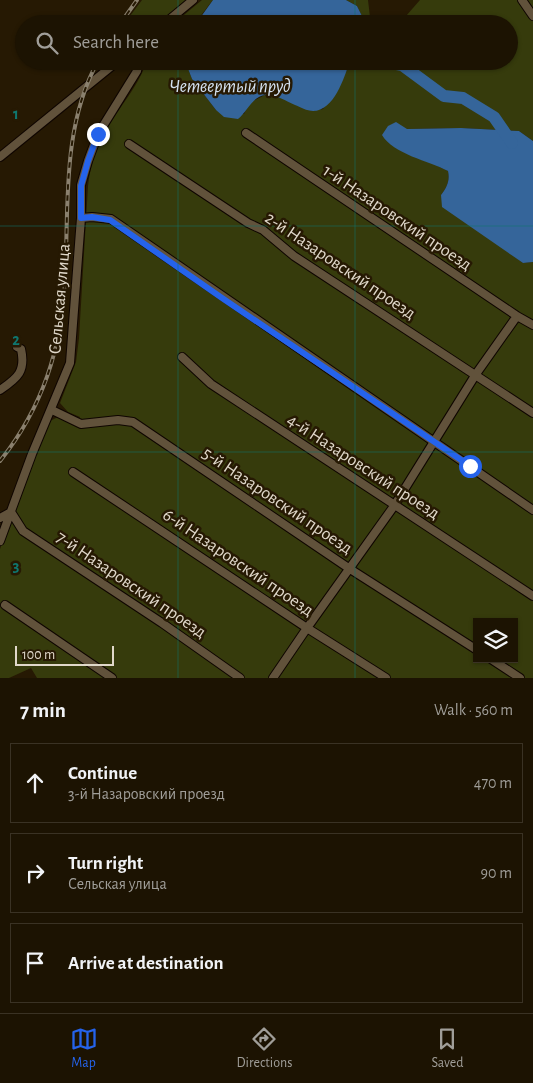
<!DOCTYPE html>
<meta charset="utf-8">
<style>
body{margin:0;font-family:"Alegreya Sans",sans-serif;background:#292011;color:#f1f3f6}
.controls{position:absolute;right:15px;bottom:15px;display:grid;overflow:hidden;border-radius:0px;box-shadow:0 1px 4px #0004}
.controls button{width:45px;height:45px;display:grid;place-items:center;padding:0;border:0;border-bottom:1px solid #3a3224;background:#1c1302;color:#f1f3f6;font:25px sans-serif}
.scale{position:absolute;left:15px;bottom:12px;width:99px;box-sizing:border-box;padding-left:5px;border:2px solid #e0d8ca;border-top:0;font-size:14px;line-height:18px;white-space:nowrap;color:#e0d8ca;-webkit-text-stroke:4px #261903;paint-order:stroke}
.stop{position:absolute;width:15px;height:15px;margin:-11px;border:4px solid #2563eb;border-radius:50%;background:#fff}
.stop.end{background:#2563eb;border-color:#fff;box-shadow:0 1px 5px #0008}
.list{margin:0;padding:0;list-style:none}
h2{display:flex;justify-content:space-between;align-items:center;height:65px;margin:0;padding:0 20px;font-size:21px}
h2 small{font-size:16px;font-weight:400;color:#a09e99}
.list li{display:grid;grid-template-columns:32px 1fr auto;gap:15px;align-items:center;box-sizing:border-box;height:80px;margin:0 10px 10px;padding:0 10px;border:1px solid #3a3224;border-radius:0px}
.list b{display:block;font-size:19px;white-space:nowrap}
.list p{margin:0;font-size:16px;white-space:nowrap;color:#a09e99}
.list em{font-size:16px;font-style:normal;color:#a09e99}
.icon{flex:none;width:28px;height:28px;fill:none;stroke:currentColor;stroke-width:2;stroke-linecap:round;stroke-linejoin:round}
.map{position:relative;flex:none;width:533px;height:678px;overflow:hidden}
.search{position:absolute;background:#1c1302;box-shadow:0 1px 4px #0004;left:15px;right:15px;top:15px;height:55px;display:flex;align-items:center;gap:12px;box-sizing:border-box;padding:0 18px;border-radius:28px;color:#a09e99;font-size:19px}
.sheet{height:335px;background:#1c1302}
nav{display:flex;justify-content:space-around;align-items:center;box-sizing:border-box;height:70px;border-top:1px solid #3a3224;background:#1c1302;font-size:14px;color:#a09e99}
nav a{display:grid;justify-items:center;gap:2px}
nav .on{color:#2563eb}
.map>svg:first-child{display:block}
.green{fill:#363b0c;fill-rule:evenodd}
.water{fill:#35659a}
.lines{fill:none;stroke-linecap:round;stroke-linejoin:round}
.river{stroke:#35659a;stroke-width:12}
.minor-casing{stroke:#0f0500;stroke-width:10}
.minor{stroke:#61523b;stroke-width:8}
.rail-casing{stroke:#8a806e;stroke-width:4}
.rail{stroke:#261903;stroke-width:2;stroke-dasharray:5.5;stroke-linecap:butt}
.route{stroke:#2563eb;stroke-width:6}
.grid{fill:none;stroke:#0f766e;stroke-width:1;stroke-opacity:0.55}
.labels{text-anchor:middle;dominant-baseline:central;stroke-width:5;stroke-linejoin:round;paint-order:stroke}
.street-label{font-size:18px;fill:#e0d8ca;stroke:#261903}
.water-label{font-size:19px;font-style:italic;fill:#d4e1f1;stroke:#261903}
.grid-label{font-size:16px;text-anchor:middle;font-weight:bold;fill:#0f766e;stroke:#261903;stroke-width:5;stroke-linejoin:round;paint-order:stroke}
</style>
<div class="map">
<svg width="533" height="678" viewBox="0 0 533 678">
<rect width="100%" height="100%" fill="#261903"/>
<!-- green -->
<path class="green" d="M142,0h46l-29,24h-35z
M202,0h11c-17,20 -12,24 -40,24z
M346,0h22l2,17 7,7h-11l-9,-18z
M420,0h113v141l-14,-10 -58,-3 -54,1 29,36 12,6c2,10 -1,16 -7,24l63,54 19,14 10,-1v416h-496l-6,-10 -22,10h-9v-129l35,-94 15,-34 8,-4 18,8 4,-8 -12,-5 -8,-9 16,-41 3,-24 9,-152c2,-17 6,-32 14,-48 13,-27 35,-48 45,-77h38l7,18 24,31 28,4 5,-11 16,-8 15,2 32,14 11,-2 24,-39 3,-9h159v-37h-110zM477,622h37v37h-37z"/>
<!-- water -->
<path class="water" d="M213,0h133l11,6 9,18h-174l8,-6z
M185,61h165c-6,17 -16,50 -37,50 -6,0 -13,-4 -18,-6 -9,-4 -19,-11 -29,-10 -14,1 -19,17 -28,24l-14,-2 -8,-7 -24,-31z
M396,122l11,7 54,-1 58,3 14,10v121l-10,1 -81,-56 -1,-12c6,-8 9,-14 7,-24 -19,-10 -55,-17 -66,-36l6,-9z"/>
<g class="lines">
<!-- river -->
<path class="river" d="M382,61l20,4 42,31 19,2 31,19 18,26"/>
<defs>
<path id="minor" d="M522,0l11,16
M164,24l29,-24
M246,133l271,183 16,9
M129,144l119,79 15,7 31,26 239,157
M0,157l118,-96
M81,218l11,-1 19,2 422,291
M182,357l29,27 322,212
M0,390c18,-12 26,-19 21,-41l-4,-2
M52,410l29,14 37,-4 15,2 217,147 127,81
M73,472l234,156 79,50
M0,518l11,-6 12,19 139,92 78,55
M0,541l32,-87 38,-91 11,-145v-33l7,-24 10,-27 39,-63 2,-10
M5,605l107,73
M491,659l29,19
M273,678l34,-50 87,-122 82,-132 41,-58"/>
</defs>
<!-- minor casing -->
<use href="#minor" class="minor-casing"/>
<!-- minor -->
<use href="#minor" class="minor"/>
<defs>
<path id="rail" d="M120,24l17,-24
M0,461c43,-54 61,-112 65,-179 4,-73 -4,-154 33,-221"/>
</defs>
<!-- rail casing -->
<use href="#rail" class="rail-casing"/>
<!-- rail -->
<use href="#rail" class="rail"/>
</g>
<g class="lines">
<!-- route -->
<path class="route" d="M98,134l-10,27 -7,25v32l11,-1 18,3 112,78 248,168"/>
</g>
<!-- grid -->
<path class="grid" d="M178,0v24M355,0v24M178,61v617M355,61v617M0,226h533M0,452h533"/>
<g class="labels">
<!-- street labels -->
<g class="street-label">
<text transform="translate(397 218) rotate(34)">1-й Назаровский проезд</text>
<text transform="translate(340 266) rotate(34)">2-й Назаровский проезд</text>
<text transform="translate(60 299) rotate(-85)">Сельская улица</text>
<text transform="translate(363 467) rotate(33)">4-й Назаровский проезд</text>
<text transform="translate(277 501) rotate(34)">5-й Назаровский проезд</text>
<text transform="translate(238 563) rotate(34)">6-й Назаровский проезд</text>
<text transform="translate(131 585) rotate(34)">7-й Назаровский проезд</text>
</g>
<!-- water labels -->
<g class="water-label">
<text x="230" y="86">Четвертый пруд</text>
</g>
</g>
<g class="grid-label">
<text x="16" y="119">1</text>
<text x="16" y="345">2</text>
<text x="16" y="571">3</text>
</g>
</svg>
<div class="controls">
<button><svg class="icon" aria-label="layers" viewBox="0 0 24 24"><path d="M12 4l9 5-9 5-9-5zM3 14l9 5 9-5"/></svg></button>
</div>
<div class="scale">100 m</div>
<div class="stop" style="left:470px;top:466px"></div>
<div class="stop end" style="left:98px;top:134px"></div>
<div class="search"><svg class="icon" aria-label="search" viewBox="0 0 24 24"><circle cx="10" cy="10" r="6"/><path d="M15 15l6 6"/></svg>Search here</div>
</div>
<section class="sheet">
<h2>7 min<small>Walk · 560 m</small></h2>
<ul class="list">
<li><svg class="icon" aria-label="ahead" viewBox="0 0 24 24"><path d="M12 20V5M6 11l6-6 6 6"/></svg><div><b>Continue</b><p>3-й Назаровский проезд</p></div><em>470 m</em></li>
<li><svg class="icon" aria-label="right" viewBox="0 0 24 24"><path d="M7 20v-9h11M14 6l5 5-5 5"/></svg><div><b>Turn right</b><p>Сельская улица</p></div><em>90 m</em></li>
<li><svg class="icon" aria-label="arrive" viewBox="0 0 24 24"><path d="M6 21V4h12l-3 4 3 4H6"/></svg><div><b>Arrive at destination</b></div></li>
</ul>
</section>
<nav>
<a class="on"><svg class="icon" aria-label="map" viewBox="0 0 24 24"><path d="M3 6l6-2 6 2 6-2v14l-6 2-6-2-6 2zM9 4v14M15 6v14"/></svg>Map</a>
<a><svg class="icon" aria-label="directions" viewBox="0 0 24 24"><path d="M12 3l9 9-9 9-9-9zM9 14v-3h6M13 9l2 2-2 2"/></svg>Directions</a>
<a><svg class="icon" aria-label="saved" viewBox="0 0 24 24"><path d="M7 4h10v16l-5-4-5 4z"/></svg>Saved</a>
</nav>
